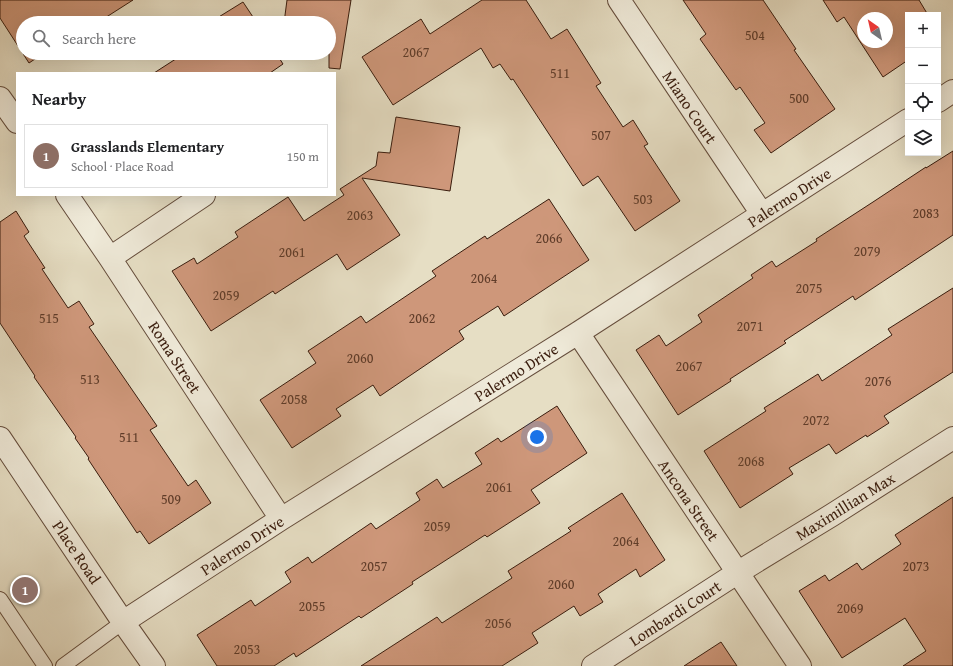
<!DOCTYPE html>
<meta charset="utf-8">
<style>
body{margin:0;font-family:"Gentium Book Plus",serif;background:#f6f6f6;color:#202124}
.controls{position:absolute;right:12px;top:12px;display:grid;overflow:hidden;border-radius:0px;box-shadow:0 4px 16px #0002}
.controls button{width:36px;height:36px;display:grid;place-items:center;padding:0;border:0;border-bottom:1px solid #e0e0e0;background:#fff;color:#202124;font:20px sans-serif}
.compass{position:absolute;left:857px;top:12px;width:36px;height:36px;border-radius:50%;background:#fff;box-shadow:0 4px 16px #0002;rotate:326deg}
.you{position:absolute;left:537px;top:437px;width:14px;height:14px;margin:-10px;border:3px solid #fff;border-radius:50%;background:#1a73e8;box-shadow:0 0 0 6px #1a73e833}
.badge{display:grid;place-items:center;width:26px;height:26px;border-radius:50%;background:#8f2418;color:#fff;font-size:13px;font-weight:700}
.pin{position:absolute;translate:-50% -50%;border:2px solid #fff;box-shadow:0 1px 4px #0006}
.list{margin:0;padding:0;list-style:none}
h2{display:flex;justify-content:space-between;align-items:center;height:52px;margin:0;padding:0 16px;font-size:17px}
h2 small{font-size:13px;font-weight:400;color:#757577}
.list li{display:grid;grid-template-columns:26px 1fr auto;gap:12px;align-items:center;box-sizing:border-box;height:64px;margin:0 8px 8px;padding:0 8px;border:1px solid #e0e0e0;border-radius:0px}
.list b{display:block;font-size:15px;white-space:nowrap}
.list p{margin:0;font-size:13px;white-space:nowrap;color:#757577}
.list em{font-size:13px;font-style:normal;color:#757577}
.icon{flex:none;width:22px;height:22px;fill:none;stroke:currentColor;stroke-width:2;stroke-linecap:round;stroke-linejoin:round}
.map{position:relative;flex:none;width:953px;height:666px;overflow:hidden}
.search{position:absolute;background:#fff;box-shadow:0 4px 16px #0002;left:16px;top:16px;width:320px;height:44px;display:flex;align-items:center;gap:10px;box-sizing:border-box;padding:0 14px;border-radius:22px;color:#757577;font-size:15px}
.panel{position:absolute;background:#fff;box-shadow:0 4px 16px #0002;left:16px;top:72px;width:320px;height:124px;border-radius:0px}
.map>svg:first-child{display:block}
.building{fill:#ce977a;stroke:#3a1d0e;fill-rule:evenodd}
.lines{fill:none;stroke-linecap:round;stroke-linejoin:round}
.lane-casing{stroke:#654d3c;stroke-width:16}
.street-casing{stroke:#654d3c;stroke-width:24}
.lane{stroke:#efead9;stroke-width:14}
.street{stroke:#efead9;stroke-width:22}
.labels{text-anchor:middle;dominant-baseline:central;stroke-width:3;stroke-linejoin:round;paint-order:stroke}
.number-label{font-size:14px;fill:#5f3c29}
.street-label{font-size:16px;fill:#3a1d0e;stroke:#efead9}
</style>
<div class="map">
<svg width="953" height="666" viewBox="0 0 953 666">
<rect width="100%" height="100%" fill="#e6dec4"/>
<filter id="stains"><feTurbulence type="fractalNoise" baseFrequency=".005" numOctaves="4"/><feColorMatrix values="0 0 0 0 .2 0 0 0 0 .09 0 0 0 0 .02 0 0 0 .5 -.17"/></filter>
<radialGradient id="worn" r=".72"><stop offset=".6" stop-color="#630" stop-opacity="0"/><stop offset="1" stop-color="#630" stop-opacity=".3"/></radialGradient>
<!-- building -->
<path class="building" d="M0,0h133l-36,23h-74v30h21l-15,10 -29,-45z
M287,0h64l-11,69 -11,-1v-45h-45z
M482,0h44l25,39 16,-10 34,54 -5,3 27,41 10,-7 15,24 -4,2 36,55 -45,30 -37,-55 -15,10 -70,-107 -2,1 -11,-16 -7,4 -12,-20 -88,57 -31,-48 59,-38 9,15z
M683,0h80l33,49 -2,1 41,59 -64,44 -17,-23 11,-7 -25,-36 -4,3 -36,-51 6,-5z
M823,0h96l9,15h-20v45l-25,17 -39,-60 -7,5zM863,18h24v24h-24z
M243,2l14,21h-48z
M185,53h91l7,11 -13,9h-116z
M396,117l64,10 -10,64 -88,-13 38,57 -53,35 -10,-16 -62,40 -2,-3 -62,40 -39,-60 22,-13 3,6 41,-27 -3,-5 53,-35 16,24 40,-26 -4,-6 36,-23 2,-14 12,1z
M953,151v84l-98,65 -2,-4 -69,45 2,2 -56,36 1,2 -53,34 -42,-65 23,-15 7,11 36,-24 -4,-7 55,-37 -2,-3 21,-14 4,6 41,-26 -1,-2 57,-37 53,-35v1z
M549,199l40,61 -85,56 -6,-10 -39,25 5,8 -84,57 -7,-11 -37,24 5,7 -49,32 -32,-48 56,-37 -8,-12 53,-35 5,7 70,-47 -4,-5 53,-35 2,3z
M16,211l13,21 -5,4 21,32 -3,1 26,39 11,-7 15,23 -5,3 68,99 -7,4 38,56 8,-6 15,23 -62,41 -9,-13 -3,2 -49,-74 1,-1 -14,-20 1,-1 -42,-60 1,-1 -35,-53v-101z
M953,288v84l-69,44 5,7 -22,14 -1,-2 -30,19 -7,-10 -40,24 4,6 -53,34 -36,-57 62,-40 -2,-3 54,-34 4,7 70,-46 -4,-6z
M557,406l30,47 -56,37 9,13 -53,34 -2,-2 -73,47 1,2 -52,34 -2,-2 -63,41 -2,-4 -20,13h-57l-20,-31 54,-35 4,6 36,-24 -6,-10 23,-15 4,6 59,-40 5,6 44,-29 -4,-7 21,-14 6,9 39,-24 -7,-11 23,-15 3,4z
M622,493l43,67 -25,17 -4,-8 -38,25 5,8 -23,14 -6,-10 -42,27 6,10 -36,23h-141l76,-49 5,6 70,-45 -4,-7 63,-40 -3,-3z
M953,497v169h-50l23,-15 -21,-33 -63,40 -43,-67 26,-16 4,6 28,-18 5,7 39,-26 -6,-9z
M721,642l16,24h-53z"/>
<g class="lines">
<defs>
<path id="lane" d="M0,599l45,67
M63,666l60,-44"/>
<path id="street" d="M619,0l143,214
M0,98l17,24
M938,101l15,-10
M67,195l43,63 171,261
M110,258l94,-63
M578,333l222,333
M0,438l123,184 31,44
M123,622l158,-103 297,-186 330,-213
M593,666l144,-93 95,-58 121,-77"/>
</defs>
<!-- lane casing -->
<use href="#lane" class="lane-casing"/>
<!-- street casing -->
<use href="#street" class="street-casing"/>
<!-- lane -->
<use href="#lane" class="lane"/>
<!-- street -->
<use href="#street" class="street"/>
</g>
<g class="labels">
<!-- number labels -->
<g class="number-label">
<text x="755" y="35">504</text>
<text x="416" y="52">2067</text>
<text x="560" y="73">511</text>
<text x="799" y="98">500</text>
<text x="601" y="135">507</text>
<text x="643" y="199">503</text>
<text x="926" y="213">2083</text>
<text x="360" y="215">2063</text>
<text x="549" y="238">2066</text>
<text x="867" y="251">2079</text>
<text x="292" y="252">2061</text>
<text x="484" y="278">2064</text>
<text x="809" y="288">2075</text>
<text x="226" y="295">2059</text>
<text x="49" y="318">515</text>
<text x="422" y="318">2062</text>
<text x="750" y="326">2071</text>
<text x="360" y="358">2060</text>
<text x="689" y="366">2067</text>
<text x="90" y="379">513</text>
<text x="878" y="381">2076</text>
<text x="294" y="399">2058</text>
<text x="816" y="420">2072</text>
<text x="129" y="437">511</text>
<text x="751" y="461">2068</text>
<text x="499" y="487">2061</text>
<text x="171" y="499">509</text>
<text x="437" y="526">2059</text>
<text x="626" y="541">2064</text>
<text x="374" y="566">2057</text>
<text x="916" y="566">2073</text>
<text x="561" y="584">2060</text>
<text x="312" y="606">2055</text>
<text x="850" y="608">2069</text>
<text x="498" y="623">2056</text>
<text x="247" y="649">2053</text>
</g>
<!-- street labels -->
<g class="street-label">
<text transform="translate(690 107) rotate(56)">Miano Court</text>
<text transform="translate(789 197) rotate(-33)">Palermo Drive</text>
<text transform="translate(175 357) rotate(57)">Roma Street</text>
<text transform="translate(516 372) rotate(-32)">Palermo Drive</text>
<text transform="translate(689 500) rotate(56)">Ancona Street</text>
<text transform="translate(845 506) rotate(-32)">Maximillian Max</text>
<text transform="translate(242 545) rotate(-33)">Palermo Drive</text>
<text transform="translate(77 552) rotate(56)">Place Road</text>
<text transform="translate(675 613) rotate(-33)">Lombardi Court</text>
</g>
</g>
<rect width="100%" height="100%" filter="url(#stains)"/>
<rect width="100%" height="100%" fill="url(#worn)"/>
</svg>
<div class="controls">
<button>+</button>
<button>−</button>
<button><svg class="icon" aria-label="locate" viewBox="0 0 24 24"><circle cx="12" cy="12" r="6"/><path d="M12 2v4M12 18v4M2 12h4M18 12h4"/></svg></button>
<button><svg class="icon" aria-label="layers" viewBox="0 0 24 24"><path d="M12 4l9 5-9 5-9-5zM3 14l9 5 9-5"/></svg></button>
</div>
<svg class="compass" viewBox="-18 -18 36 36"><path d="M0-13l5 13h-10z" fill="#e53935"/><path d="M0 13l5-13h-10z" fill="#757577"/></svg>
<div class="you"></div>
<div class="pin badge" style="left:25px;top:590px;background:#8d6e63">1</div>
<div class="search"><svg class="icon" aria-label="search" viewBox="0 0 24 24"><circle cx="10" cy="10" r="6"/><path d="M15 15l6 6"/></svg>Search here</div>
<section class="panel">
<h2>Nearby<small></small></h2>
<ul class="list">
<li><span class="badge" style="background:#8d6e63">1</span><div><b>Grasslands Elementary</b><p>School · Place Road</p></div><em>150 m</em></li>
</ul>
</section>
</div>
